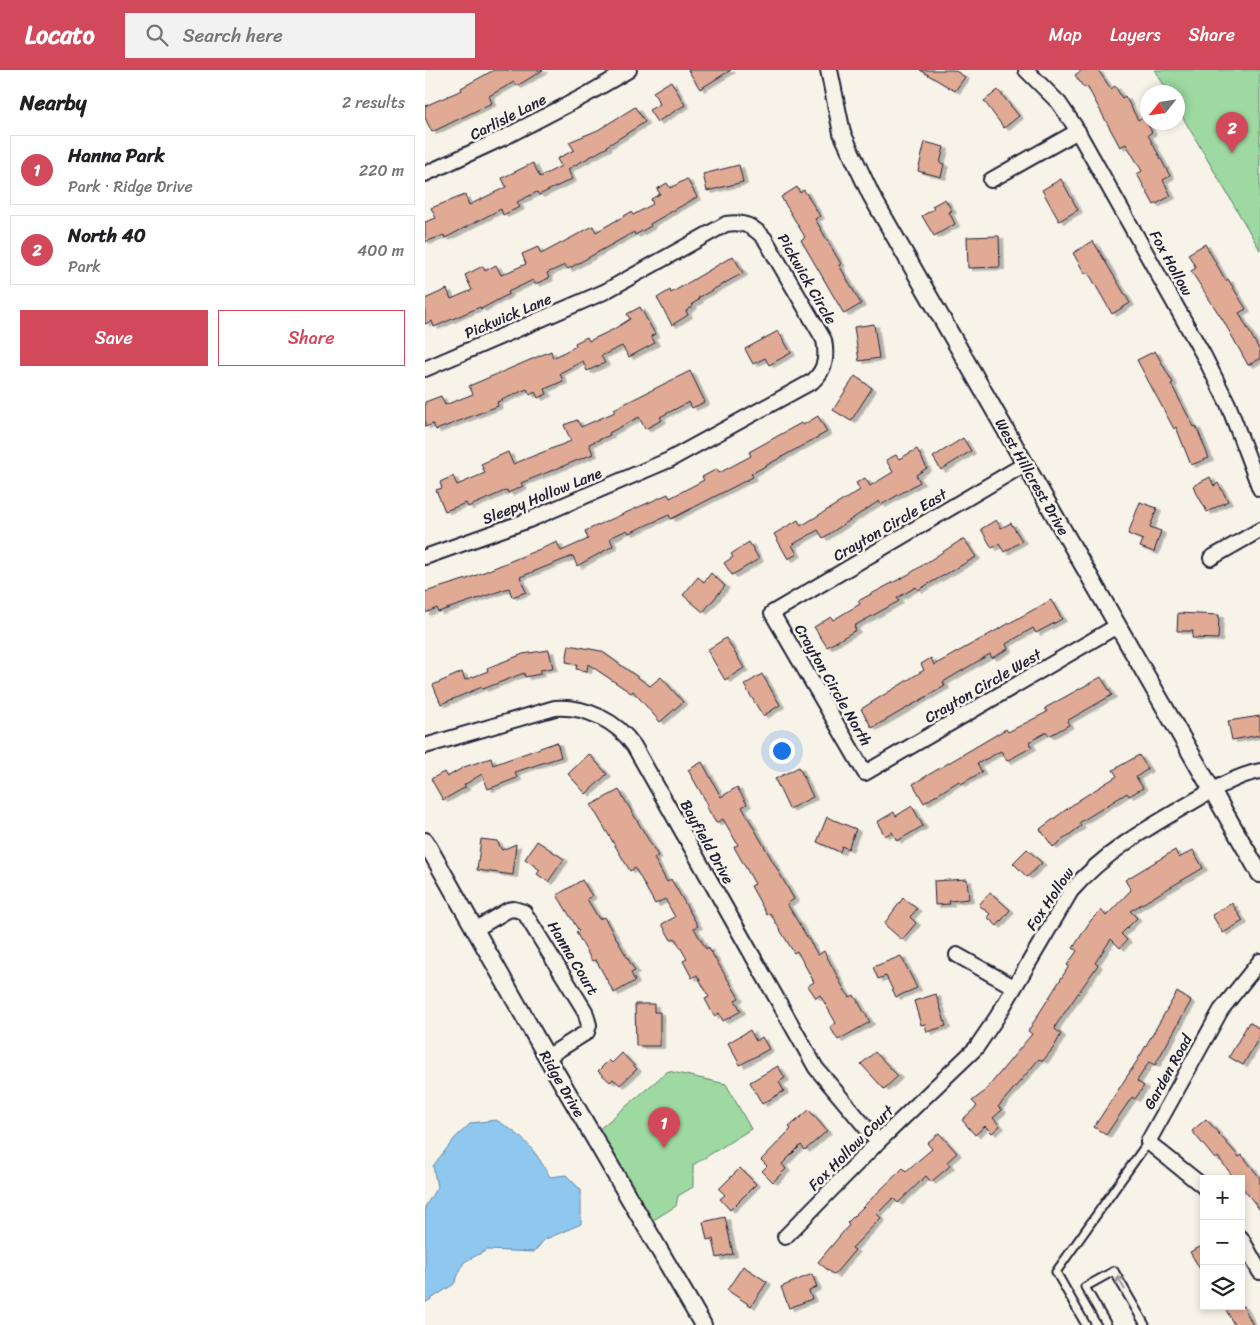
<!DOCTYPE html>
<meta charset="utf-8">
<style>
body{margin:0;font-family:Sriracha,sans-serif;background:#f2f2f2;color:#202124}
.controls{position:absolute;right:15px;bottom:15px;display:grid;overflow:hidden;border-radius:0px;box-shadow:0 2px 8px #0003}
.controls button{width:45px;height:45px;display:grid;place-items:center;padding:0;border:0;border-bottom:1px solid #e0e0e0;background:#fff;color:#202124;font:25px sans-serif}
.compass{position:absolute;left:715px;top:15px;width:45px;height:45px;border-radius:50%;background:#fff;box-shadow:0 2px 8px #0003;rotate:240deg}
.you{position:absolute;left:356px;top:680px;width:18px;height:18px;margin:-12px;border:4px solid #fff;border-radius:50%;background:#1a73e8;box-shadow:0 0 0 8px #1a73e833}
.badge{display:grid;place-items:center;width:32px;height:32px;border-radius:50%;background:#d1495b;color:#fff;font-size:16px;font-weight:700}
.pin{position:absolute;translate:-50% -41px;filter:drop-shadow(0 1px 2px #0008)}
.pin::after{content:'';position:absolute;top:26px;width:18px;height:15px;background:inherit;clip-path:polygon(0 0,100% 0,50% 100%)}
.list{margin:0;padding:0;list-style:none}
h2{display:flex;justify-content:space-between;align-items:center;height:65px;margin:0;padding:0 20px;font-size:21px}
h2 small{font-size:16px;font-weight:400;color:#757577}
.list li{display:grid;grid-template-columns:32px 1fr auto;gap:15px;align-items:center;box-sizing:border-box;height:70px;margin:0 10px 10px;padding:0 10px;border:1px solid #e0e0e0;border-radius:0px}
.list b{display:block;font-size:19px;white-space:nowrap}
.list p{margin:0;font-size:16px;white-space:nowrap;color:#757577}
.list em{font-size:16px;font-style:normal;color:#757577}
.actions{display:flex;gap:10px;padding:15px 20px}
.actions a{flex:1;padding:11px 0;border:1px solid #d1495b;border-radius:0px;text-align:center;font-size:18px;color:#d1495b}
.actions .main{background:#d1495b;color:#fff}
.icon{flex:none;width:28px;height:28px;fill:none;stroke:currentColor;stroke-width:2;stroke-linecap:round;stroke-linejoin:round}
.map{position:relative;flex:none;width:835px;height:1255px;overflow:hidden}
header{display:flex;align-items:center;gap:30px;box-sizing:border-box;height:70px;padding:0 25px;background:#d1495b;color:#fff}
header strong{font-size:24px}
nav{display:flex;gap:28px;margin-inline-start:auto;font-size:18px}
.search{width:350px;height:45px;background:#f2f2f2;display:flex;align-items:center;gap:12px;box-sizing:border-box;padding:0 18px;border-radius:0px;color:#757577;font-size:19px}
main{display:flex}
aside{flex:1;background:#fff}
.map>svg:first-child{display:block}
.green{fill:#9dd9a0;stroke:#607e6e}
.water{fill:#8fc8ee;stroke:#6386a6}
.building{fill:#e0aa95;stroke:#22223b;filter:url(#shadow)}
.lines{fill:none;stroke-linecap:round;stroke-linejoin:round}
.service-casing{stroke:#22223b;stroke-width:11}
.minor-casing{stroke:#22223b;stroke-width:18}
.tertiary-casing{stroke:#22223b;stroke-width:20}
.service{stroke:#f7f3e8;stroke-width:7}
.minor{stroke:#f7f3e8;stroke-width:14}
.tertiary{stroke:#f7f3e8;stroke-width:16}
.oneway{stroke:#97959a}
.labels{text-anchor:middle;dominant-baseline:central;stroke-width:5;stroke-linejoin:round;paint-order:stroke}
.street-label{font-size:15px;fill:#22223b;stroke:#f7f3e8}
</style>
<header>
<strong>Locato</strong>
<div class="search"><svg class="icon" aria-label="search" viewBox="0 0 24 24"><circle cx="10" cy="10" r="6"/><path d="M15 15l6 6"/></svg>Search here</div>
<nav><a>Map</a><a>Layers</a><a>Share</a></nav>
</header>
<main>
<aside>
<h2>Nearby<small>2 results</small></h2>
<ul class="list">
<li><span class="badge">1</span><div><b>Hanna Park</b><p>Park · Ridge Drive</p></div><em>220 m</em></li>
<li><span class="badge">2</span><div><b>North 40</b><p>Park</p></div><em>400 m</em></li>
</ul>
<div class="actions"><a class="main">Save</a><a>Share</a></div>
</aside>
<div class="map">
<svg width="835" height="1255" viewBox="0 0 835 1255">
<defs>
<filter id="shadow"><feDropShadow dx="4.5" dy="2.5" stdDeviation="0" flood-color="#0004"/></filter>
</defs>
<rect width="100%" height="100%" fill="#f7f3e8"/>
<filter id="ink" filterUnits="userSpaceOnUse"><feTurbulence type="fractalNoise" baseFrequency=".02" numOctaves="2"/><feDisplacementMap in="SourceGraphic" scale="10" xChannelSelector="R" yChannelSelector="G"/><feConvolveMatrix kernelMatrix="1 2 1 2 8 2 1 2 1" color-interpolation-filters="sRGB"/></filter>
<g filter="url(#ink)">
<!-- green -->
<path class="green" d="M730,0h105v180l-82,-141 -1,-17h-9z
M243,1001l58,13 25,45 -58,36v22l-15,9 -2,10 -26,16 -53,-91z"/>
<!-- water -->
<path class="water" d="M71,1050c29,17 38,29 54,57l16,-2 15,15v34l-37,16 -10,12 -47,-2 -23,12 -10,22 -29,19v-96l12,-20 -4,-21 22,-28 16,-15z"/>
<!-- building -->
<path class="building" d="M69,0h49l-26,16 -3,-4 -25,14 3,7 -60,29 -7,-14v-12l37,-16 -1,-2z
M263,0h43l-31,19z
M495,0h34l11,7 -10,14z
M657,0h16l13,19 4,-3 7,12 3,-2 13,24 5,-3 9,15 -4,3 22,41 -7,4 8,16 -17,9 -17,-31 5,-3 -16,-27 -6,3 -33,-61 -3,2 -9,-13z
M246,11l14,24 -28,17 -8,-12 11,-6 -7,-12z
M573,20l21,26 -15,12 -20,-27z
M210,37l10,15 -38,24 1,1 -40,22 4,10 -33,16 -2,-3 -20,10 3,5 -17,8 -2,-6 -56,29 -1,-3 -19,7v-20l11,-4 -5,-10 34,-13 4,10 37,-18 -4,-9 31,-15 7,14 21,-11 -4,-7 17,-9 -5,-8 29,-12z
M500,72l19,5 -4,16 4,1 -3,13 -23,-6z
M314,95l4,17 -36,9 -4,-17z
M262,109l10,18 -47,27 1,2 -16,9 -1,-3 -66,37 -3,-4 -18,8 2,5 -14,6 -2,-4 -25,12 1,2 -28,15 -1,-2 -46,20 -2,-6 -7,3v-25l22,-10 4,10 21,-9 -7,-15 18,-9 2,5 11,-6 5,10 25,-11 -4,-10 16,-7 3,7 52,-28 3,6 35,-20 2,3 20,-11 -2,-5 9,-5 -3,-5 10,-6 3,5z
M636,109l17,31 -19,11 -17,-31z
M372,117l3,6 4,-3 16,26 -5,3 26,45 -2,1 22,39 -17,10 -43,-74 4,-3 -24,-40z
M520,129l7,12 -3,1 6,12 -21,12 -12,-20 12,-7 -2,-3z
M574,166l1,31 -32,1 -1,-31z
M668,171l37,62 -18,11 -24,-42 -3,2 -12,-21z
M780,174l21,37 2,-2 18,30 -7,4 21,38v8l-12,6 -24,-43 -33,-51 5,-3 -8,-14z
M308,186l10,17 -45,25 1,2 -7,4 1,2 -7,5 2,4 -16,10 -15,-27 13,-8 1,3z
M215,237l15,27 -4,2 4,7 -26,14 -7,-11 -21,10 4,7 -18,8 -4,-10 -23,12 3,8 -18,8 2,5 -9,4 -3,-6 -5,3 -3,-6 -30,13 1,4 -62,24 -3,-6 -8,3v-25l16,-6 4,9 28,-11 -4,-8 82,-35 2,7 23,-12 -1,-3 12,-6 2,4 25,-12 16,-10 -3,-5z
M449,254l5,34 -20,3 -5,-34z
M353,261l13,22 -22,12 -4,-7 -12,6 -8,-15z
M730,281l18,32 -2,1 23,43 2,-1 13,32 -18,7 -15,-38 -2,2 -37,-69z
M265,301l15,31 -13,6 -3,-6 -29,15 2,3 -17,9 -6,-12 -30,16 1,2 -21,9 4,10 -72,29 2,3 -15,7 -1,-3 -39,17 -2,-4 -21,8 -9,-21 6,-2 -2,-6 13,-6 4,9 28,-12 -4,-9 27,-12 5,12 58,-23 -7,-16 13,-5 4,7 34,-15 -1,-3z
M430,306l17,12 -21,33 -18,-11z
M393,346l9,16 -76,42 2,3 -82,42 -2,-4 -40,18 -2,-3 -17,8 3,8 -36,20 -4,-10 -53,21 6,15 -14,5 -3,-9 -71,24 -1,-4 -12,5v-21l42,-13 90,-37 4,9 27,-12 -3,-8 83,-37 2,4 34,-18 -2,-3 15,-8 2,4 32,-17 -2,-4 52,-29 2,2z
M538,368l8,13 -30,19 -8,-13z
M492,379l10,19 -11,7 4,7 -39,23 -2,-4 -56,37 -5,-8 -26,15 5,9 -9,5 -14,-25 24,-14 3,6 59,-36 -4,-7 9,-5 5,8 23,-14 -7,-12 10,-5 3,4z
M785,407l4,9 4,-3 10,18 -21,11 -14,-26z
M715,432l17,6 -7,19 11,4 -7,21 -14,-5 3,-7 -15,-6z
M571,450l5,8 10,-5 11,18 -18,11 -5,-8 -7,4 -11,-19z
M536,470h4l11,17 -58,33 -2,-3 -19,11 2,3 -45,25 2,4 -29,17 -13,-20 17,-10 2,3 27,-16 -2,-3 51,-27z
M324,472l10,17 -27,16 -8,-12 9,-6 -2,-3z
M286,503l14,13 -22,26 -20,-17 15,-18 6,5z
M626,530l11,19 -26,14 -3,-5 -27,16 2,5 -16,9 -2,-4 -47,28 2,4 -73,42 -11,-19 63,-39 -3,-6 10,-6 3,7z
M753,543l41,2 -1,24 -26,-1 1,-7h-16z
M301,568l18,30 -19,12 -18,-30z
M144,575l32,6 49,35 11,-9 22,25 -23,20 -27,-31 -2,2 -43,-29 -1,7 -11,-2 1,-5 -11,-2z
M124,580l4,18 -13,2v4l-15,3 -1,-4 -41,16 -1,-2 -41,17 -8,-19 29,-13 3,8 23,-9 -1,-3 36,-14z
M337,604l18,31 -17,11 -19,-31z
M676,607l11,18 -45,26 2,4 -20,11 -2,-4 -18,10 3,5 -25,14 -6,-10 -24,13 5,8 -21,12 -2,-3 -35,22 -11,-19 93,-55 2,3 39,-20 -2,-4z
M835,646v19l-28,5 -4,-19z
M132,672l4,15 -46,15 2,6 -29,11 -6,-15 -18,11 2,2 -23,13 -12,-21 13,-7 3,5 17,-10 27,-9 2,7z
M164,684l18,20 -21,20 -18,-20z
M714,685l9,14 -12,8 7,11 -14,8 -2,-3 -48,30 2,3 -28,21 -13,-18 39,-29 38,-24 -4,-6z
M277,692l19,35 16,-10 10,17 -5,3 52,92 -7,5 31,51 6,-4 21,40 5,6 4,-2 16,27 -32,18 -8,-13 6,-4 -16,-28 -4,3 -8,-12 6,-4 -17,-31 -3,2 -24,-40 -3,2 -16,-29 4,-2 -21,-37 4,-2 -15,-26 -7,4 -10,-17 2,-1 -20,-35z
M374,697l14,30 -24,12 -14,-30z
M194,720l39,66 -4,2 13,24 4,-3 27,47 -4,2 12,21 2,-2 31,51 -4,2 6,11 -18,10 -4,-8 -5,3 -9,-17 4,-2 -12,-22 -5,3 -9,-17 4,-2 -12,-21 -4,2 -9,-16 13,-7 -10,-18 -10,5 -20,-36 -5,3 -39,-66z
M487,736l11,20 -26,15 -5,-9 -7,4 -8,-14 17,-10 2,4z
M402,747l29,12 -8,20 -6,-3 -2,6 -23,-10z
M56,769l16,2 5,9 14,-6 -3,31 -36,-5z
M112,771l27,18 -16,23 -11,-8 3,-4 -15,-11z
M602,779l15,14 -15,14 -14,-14z
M750,780l4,8 14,-8 10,18 -73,43 7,7 -16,16 6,6 -7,8 -9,-9 -16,24 3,2 -42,60 -1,4 6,5 -7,13 -11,14 -4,-2 -41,48 4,3 -9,8 7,8 -8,7 -7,-7 -10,9 -13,-15 15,-14 -5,-5 12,-9 48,-58 -4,-3 41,-65 -2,-1 10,-14 -4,-3 18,-28 10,-10 5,6 25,-26 -6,-10z
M542,809l2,20 -20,2 1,3 -15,1 -1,-24z
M157,810l10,16 -5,3 12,20 5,-2 31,54 -4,2 4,8 -21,12 -18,-33 -4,1 -16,-29 3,-1 -22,-36z
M565,822l20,18 -13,16 -10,-9 3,-3 -11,-9z
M478,828l14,11 -7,8 6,6 -14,17 -18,-16z
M807,833l11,18 -20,12 -11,-18z
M476,886l16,32 -21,9 -10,-21 -8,3 -5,-12z
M752,922l14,9 -36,64 -6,-3 -12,19 7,5 -9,13 -3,-2 -26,38 -12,-8 43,-66z
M511,924l10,32 -19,6 -2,-8 -4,1 -7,-24z
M210,934h19v8h6v34h-24z
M824,952l11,7v7l-17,29 -14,-8z
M325,960l6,11 6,-4 7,12 -29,16 -12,-22z
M450,982l23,24 -14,13 -23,-25z
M197,983l15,16 -17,16 -7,-6 -3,3 -12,-11 11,-11 3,3z
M353,996l7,12 -6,4 5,9 -22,13 -12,-22z
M384,1040l18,21 -22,19 -4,-5 -19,19 4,5 -13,13 -11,-11 5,-5 -6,-6 30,-31 -2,-2z
M781,1049l33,38 3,-2 18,23v32l-19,-24v-7h-6l-17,-22 -3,2 -23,-28z
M514,1063l18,20 -10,9 3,4 -19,16 -5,-6 -28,27 -5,-5 -16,16 4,4 -29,30 3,2 -21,25 -16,-13 31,-37 -2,-2 23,-23 33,-32 3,3 26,-22 -5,-6z
M315,1098l16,16 -26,26 -10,-11 5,-4 -6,-6z
M300,1147l8,37 -16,4 -4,-19 -6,1 -4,-18z
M779,1175v31l-14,-24z
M318,1196l24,16 -16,24 -24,-16z
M387,1204l5,13 -8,4 3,8 -23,9 -8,-21z
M799,1236h19l10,19h-19z"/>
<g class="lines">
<defs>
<path id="service" d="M661,1255l-30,-53 92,-130
M682,1255l-22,-38 29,-16 31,54"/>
<path id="minor" d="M601,0l33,33 15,22 130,231 24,48 32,85
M0,104l80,-37 81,-42 43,-25
M566,110l87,-49
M0,299l179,-77 122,-68c18,-3 27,2 39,15l59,101c3,16 2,29 -11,41l-144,79 -140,60 -104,37
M600,394l-253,149 93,160 252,-147
M786,488l49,-28
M0,676l130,-38c31,-2 62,13 79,38l182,322 62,74
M49,860l34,-20 6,-1 10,3 61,99 4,14 -2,7 -40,25
M532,885l57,32
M779,1117l-56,-45 73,-132 39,-49
M360,1167l93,-95 98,-94 21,-31 74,-126c33,-38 73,-61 116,-86 23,-13 47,-29 73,-34
M816,1168l19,34"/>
<path id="tertiary" d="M404,0l13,63 29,62 389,679
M0,771l122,216 156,268"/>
</defs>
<!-- service casing -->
<use href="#service" class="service-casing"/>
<!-- minor casing -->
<use href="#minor" class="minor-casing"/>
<!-- tertiary casing -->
<use href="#tertiary" class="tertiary-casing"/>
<!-- service -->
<use href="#service" class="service"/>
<!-- minor -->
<use href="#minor" class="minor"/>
<!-- tertiary -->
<use href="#tertiary" class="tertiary"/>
</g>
<!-- one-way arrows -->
<defs><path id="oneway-shaft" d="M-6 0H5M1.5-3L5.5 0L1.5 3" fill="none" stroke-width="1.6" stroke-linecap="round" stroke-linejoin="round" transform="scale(1.25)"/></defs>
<use class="oneway" href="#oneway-shaft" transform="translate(696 1213) rotate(-120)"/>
</g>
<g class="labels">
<!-- street labels -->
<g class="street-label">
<text transform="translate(83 47) rotate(-27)">Carlisle Lane</text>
<text transform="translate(746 193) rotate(61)">Fox Hollow</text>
<text transform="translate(382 209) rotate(60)">Pickwick Circle</text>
<text transform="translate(83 246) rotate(-23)">Pickwick Lane</text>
<text transform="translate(607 407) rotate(60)">West Hillcrest Drive</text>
<text transform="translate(117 426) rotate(-22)">Sleepy Hollow Lane</text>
<text transform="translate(465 455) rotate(-30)">Crayton Circle East</text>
<text transform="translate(408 615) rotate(60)">Crayton Circle North</text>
<text transform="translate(558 616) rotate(-30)">Crayton Circle West</text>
<text transform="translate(282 772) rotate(61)">Bayfield Drive</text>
<text transform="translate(625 829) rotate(-56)">Fox Hollow</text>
<text transform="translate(148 888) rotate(59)">Hanna Court</text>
<text transform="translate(743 1002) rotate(-61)">Garden Road</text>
<text transform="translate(137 1014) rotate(60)">Ridge Drive</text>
<text transform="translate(426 1078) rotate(-45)">Fox Hollow Court</text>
</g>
</g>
</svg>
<div class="controls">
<button>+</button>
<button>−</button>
<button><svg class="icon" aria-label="layers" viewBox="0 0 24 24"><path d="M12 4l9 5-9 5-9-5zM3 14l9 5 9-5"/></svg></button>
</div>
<svg class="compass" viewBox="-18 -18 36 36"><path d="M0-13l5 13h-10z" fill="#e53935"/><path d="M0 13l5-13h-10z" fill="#757577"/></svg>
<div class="you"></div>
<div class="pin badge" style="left:239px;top:1078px">1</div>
<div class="pin badge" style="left:807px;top:83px">2</div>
</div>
</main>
